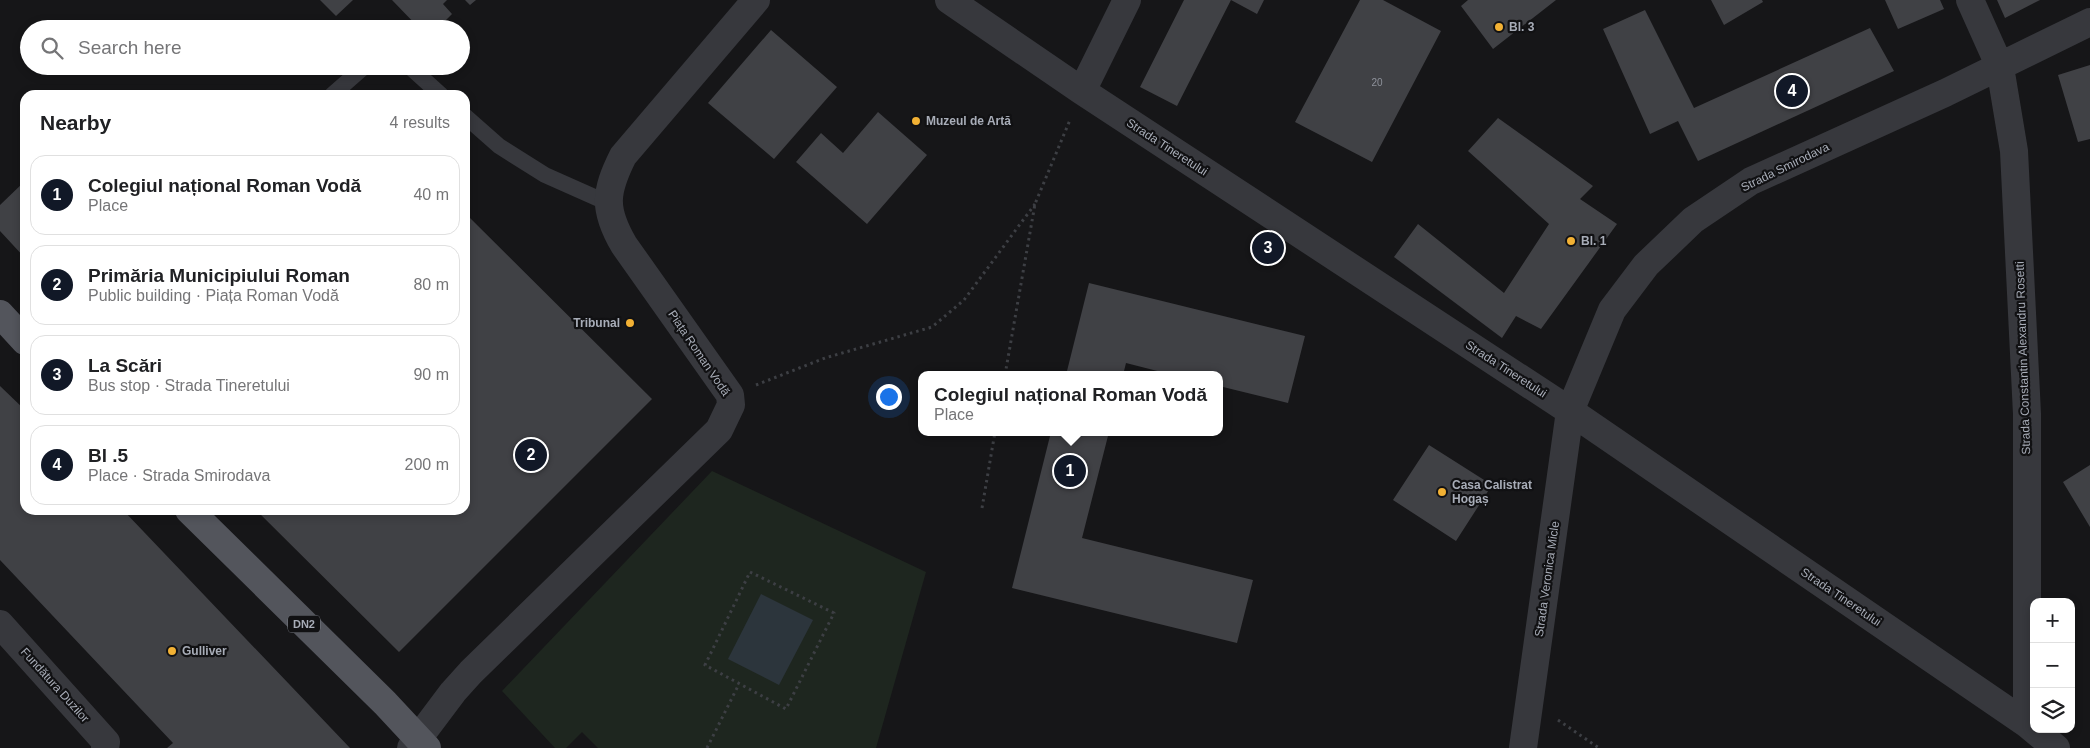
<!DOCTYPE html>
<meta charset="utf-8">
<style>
body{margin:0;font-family:Helvetica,sans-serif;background:#f6f6f6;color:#202124}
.controls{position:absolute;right:15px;bottom:15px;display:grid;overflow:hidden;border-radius:10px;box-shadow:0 2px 8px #0003}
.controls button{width:45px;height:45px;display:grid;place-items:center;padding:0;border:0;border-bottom:1px solid #e0e0e0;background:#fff;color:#202124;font:25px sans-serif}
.you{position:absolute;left:888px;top:396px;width:18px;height:18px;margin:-12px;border:4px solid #fff;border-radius:50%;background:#1a73e8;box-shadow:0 0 0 8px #1a73e833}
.badge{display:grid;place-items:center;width:32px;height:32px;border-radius:50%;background:#111827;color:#fff;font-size:16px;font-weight:700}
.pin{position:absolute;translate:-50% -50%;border:2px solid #fff;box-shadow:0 1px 5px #0006}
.popup{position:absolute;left:918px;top:371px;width:305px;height:65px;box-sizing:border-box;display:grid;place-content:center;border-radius:10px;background:#fff;filter:drop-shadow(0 1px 4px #0005);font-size:16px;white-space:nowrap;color:#757577}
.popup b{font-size:19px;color:#202124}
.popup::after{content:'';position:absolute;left:50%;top:100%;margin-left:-10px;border:10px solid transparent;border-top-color:#fff}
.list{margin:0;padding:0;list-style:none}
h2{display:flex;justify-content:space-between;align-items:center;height:65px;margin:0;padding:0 20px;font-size:21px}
h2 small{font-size:16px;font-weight:400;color:#757577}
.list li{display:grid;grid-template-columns:32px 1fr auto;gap:15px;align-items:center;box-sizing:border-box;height:80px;margin:0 10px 10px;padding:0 10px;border:1px solid #e0e0e0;border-radius:15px}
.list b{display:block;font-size:19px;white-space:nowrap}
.list p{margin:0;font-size:16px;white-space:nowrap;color:#757577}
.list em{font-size:16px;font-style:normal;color:#757577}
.icon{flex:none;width:28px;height:28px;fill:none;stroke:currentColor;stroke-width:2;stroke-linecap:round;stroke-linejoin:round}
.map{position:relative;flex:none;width:2090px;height:748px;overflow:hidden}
.search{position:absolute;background:#fff;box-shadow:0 2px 8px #0003;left:20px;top:20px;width:450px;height:55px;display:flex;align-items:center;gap:12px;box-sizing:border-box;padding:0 18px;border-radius:28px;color:#757577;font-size:19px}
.panel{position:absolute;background:#fff;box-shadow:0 2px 8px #0003;left:20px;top:90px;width:450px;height:425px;border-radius:15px}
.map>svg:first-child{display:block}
.green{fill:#1e261f}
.water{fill:#2c353c}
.building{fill:#404145}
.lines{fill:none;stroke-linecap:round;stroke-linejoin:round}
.path{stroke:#3d3f44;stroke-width:3;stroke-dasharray:2.5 4;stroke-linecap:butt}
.service{stroke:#37383d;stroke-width:16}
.minor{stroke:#37383d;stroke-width:28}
.primary{stroke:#53555c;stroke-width:28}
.poi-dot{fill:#f2b134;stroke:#111113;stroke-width:2}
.labels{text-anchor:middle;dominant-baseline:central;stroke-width:4.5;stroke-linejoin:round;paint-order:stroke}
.number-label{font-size:10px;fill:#8e929b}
.shield{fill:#111113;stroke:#7b7e86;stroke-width:1}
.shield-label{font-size:11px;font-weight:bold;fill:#a8adb8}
.poi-label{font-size:12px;font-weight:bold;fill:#a8adb8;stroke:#111113;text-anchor:start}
.street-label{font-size:12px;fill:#a8adb8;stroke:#111113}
</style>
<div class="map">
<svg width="2090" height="748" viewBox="0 0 2090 748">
<rect width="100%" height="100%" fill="#161618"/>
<!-- green -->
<path class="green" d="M712,471l214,101 -50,176h-278l-16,-16 -16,16h-11l-53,-57z"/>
<!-- water -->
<path class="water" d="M761,594l52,26 -34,65 -51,-26z"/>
<!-- building -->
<path class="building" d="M320,0h33l-17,16z
M392,0h55l-4,4 9,10 -15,15h-17z
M465,0h11l-6,5z
M1184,0h80l-7,14 -26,-14 -54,106 -37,-19z
M1360,0h23l58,31 -69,131 -77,-40z
M1468,0h88l-63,49 -32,-43z
M1711,0h51l1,2 -39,23z
M1885,0h55l4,9 -46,20z
M1997,0h43l-35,18z
M1645,10l49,98 176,-80 24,43 -196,90 -20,-40 -28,13 -47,-105z
M771,30l66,57 -63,72 -66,-56z
M2090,65v74l-12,3 -20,-67z
M878,112l49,43 -60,69 -71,-62 25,-29 22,20z
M1498,118l95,68 -13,13 37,25 -76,105 -25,-13 -14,22 -108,-81 24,-33 86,69 45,-69 -81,-73z
M25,181v77l-25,-27v-26z
M465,213l187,186 -253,253 -143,-142h209z
M1089,283l216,53 -17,67 -69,-17v-11h-46l-47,-12 -3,12h-57z
M0,386l25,24v100h98l227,238h-183l6,-5 -173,-183z
M1051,432h58l-27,106 171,42 -16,63 -225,-55z
M1429,445l63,40 -36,56 -63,-41z
M2090,465v62l-27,-45z"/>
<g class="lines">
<!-- path -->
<path class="path" d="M1005,375l30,-171 35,-84
M756,385l69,-27 107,-31 32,-27 71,-96
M982,508l13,-76
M750,572l84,41 -48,96 -81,-44z
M1558,720l41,28
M707,748l32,-64"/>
<!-- service -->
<path class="service" d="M409,66l32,29
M332,95l33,-29
M465,116l34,30 46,29 63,28"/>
<!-- minor -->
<path class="minor" d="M949,0l133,91 488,320 457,313 29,24
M1970,0l30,67 14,84 13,263v310
M1082,91l45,-91
M0,624l106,118 -1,6
M411,748l42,-56 18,-20 248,-242 12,-25 -1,-10 -106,-150c-21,-36 -19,-53 -1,-89l133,-156
M1523,748l47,-337 42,-101 34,-45 47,-45 58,-39 194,-88 145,-71"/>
<!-- primary -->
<path class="primary" d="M0,314l25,27
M189,510l196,193 42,45"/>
</g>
<!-- markers -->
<g class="poi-dot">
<circle cx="1499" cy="27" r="5"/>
<circle cx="916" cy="121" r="5"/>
<circle cx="1571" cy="241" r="5"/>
<circle cx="630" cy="323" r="5"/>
<circle cx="1442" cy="492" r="5"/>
<circle cx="172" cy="651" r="5"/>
</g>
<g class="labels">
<!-- number labels -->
<g class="number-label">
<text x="1377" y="82">20</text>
</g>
<!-- shield labels -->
<rect class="shield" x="288" y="615.5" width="32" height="17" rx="4"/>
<g class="shield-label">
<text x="304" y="624">DN2</text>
</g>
<!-- poi labels -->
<g class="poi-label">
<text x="1509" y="27">Bl. 3</text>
<text x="926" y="121">Muzeul de Artă</text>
<text x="1581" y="241">Bl. 1</text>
<text x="620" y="323" text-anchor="end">Tribunal</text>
<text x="1452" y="485">Casa Calistrat<tspan x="1452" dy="14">Hogaș</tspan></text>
<text x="182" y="651">Gulliver</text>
</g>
<!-- street labels -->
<g class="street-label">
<text transform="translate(1167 147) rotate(33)">Strada Tineretului</text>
<text transform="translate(1785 167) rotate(-26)">Strada Smirodava</text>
<text transform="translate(699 353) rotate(56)">Piața Roman Vodă</text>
<text transform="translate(2023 358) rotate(-92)">Strada Constantin Alexandru Rosetti</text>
<text transform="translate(1506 369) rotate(33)">Strada Tineretului</text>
<text transform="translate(1547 579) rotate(-82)">Strada Veronica Micle</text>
<text transform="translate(1841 597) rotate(34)">Strada Tineretului</text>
<text transform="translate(55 685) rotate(48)">Fundătura Duzilor</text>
</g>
</g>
</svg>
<div class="controls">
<button>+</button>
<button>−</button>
<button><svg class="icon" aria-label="layers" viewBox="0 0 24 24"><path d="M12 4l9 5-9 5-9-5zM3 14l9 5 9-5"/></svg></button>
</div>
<div class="you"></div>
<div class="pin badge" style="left:1070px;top:471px">1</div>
<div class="popup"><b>Colegiul național Roman Vodă</b>Place</div>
<div class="pin badge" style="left:531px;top:455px">2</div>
<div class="pin badge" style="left:1268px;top:248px">3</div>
<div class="pin badge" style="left:1792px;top:91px">4</div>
<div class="search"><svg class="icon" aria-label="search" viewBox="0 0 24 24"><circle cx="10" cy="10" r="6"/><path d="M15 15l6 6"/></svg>Search here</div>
<section class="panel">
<h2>Nearby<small>4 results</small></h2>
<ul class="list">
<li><span class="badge">1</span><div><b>Colegiul național Roman Vodă</b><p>Place</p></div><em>40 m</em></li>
<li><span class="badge">2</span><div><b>Primăria Municipiului Roman</b><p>Public building · Piața Roman Vodă</p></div><em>80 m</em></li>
<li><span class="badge">3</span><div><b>La Scări</b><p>Bus stop · Strada Tineretului</p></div><em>90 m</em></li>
<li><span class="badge">4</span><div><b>Bl .5</b><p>Place · Strada Smirodava</p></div><em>200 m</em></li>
</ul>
</section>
</div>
